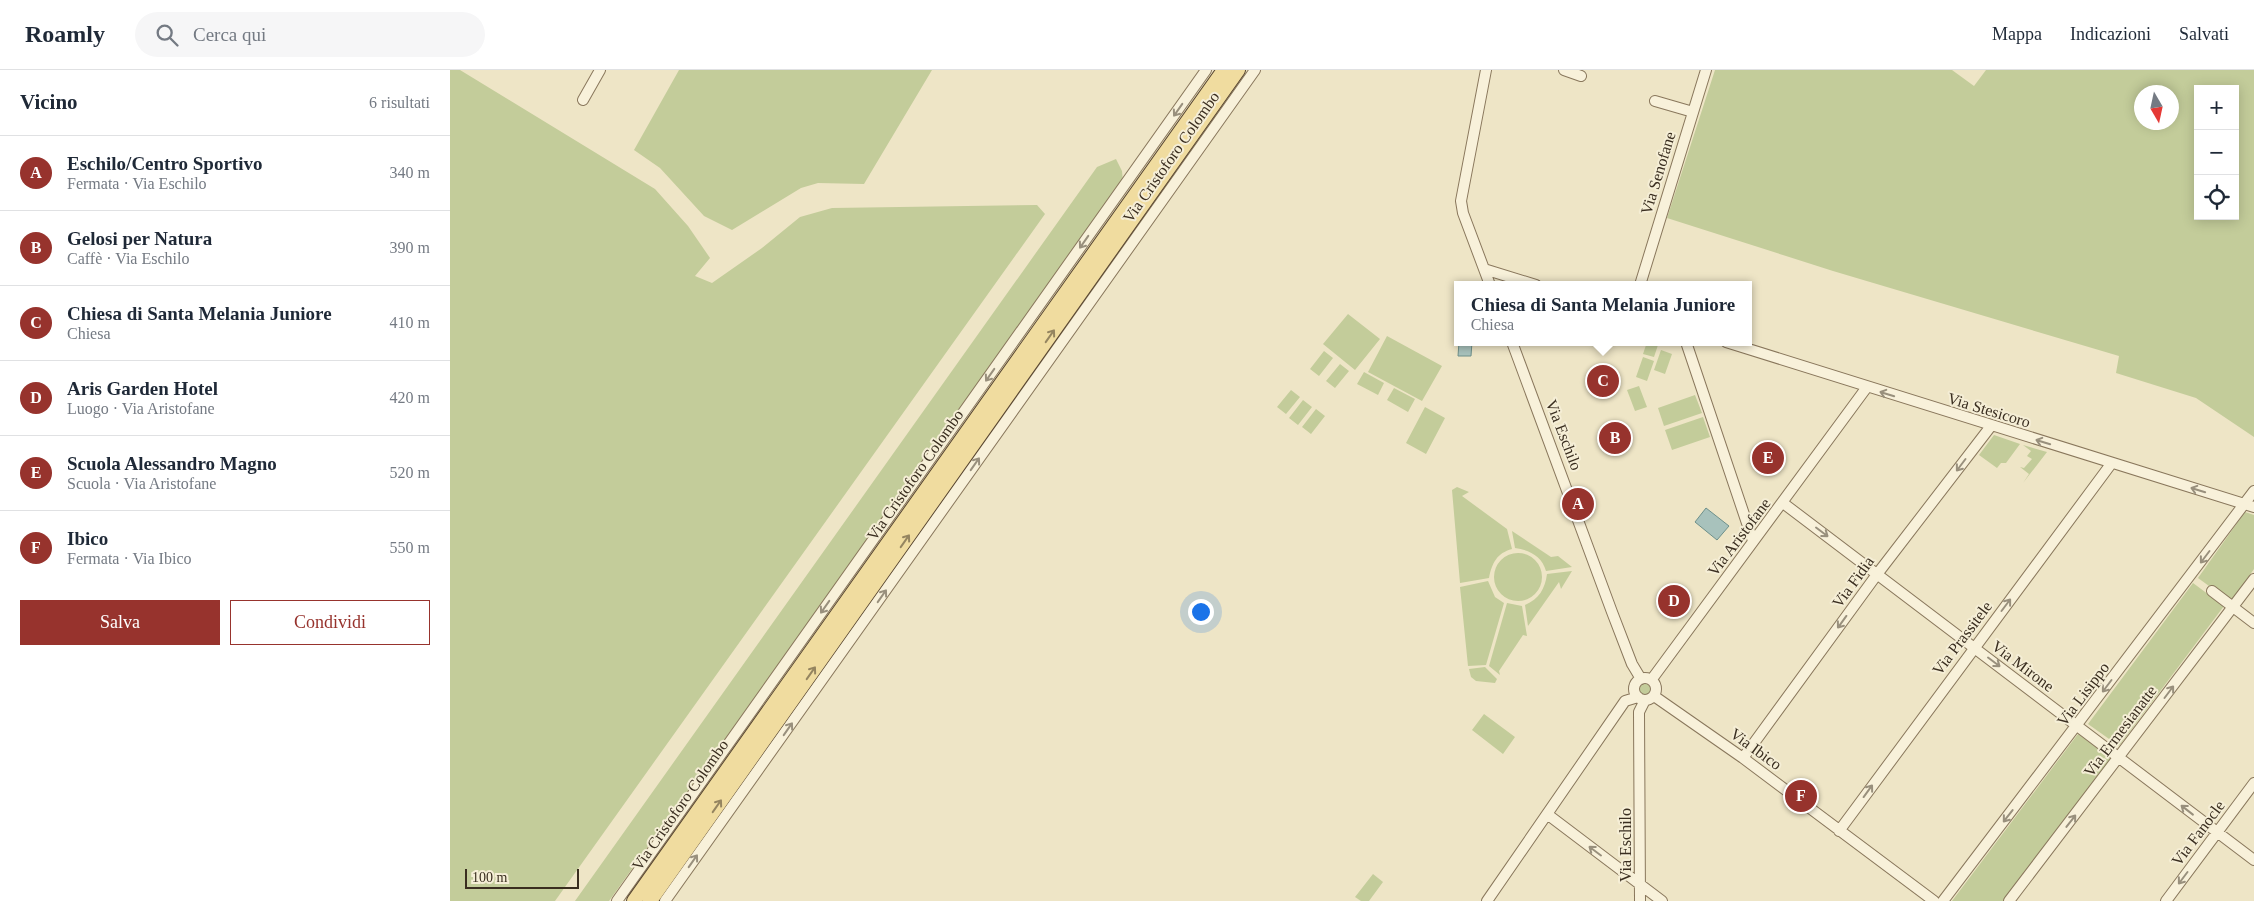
<!DOCTYPE html>
<html lang="it">
<meta charset="utf-8">
<style>
body{margin:0;font-family:"Times New Roman",serif;background:#f6f6f7;color:#1f2937}
.controls{position:absolute;right:15px;top:15px;display:grid;overflow:hidden;border-radius:0px;box-shadow:0 2px 12px #0003}
.controls button{width:45px;height:45px;display:grid;place-items:center;padding:0;border:0;border-bottom:1px solid #e0e1e3;background:#fff;color:#1f2937;font:25px sans-serif}
.compass{position:absolute;left:1684px;top:15px;width:45px;height:45px;border-radius:50%;background:#fff;box-shadow:0 2px 12px #0003;rotate:171deg}
.scale{position:absolute;left:15px;bottom:12px;width:114px;box-sizing:border-box;padding-left:5px;border:2px solid #3a2e20;border-top:0;font-size:14px;line-height:18px;white-space:nowrap;color:#3a2e20;-webkit-text-stroke:4px #f5eed6;paint-order:stroke}
.you{position:absolute;left:750px;top:541px;width:18px;height:18px;margin:-12px;border:4px solid #fff;border-radius:50%;background:#1a73e8;box-shadow:0 0 0 8px #1a73e833}
.badge{display:grid;place-items:center;width:32px;height:32px;border-radius:50%;background:#97332d;color:#fff;font-size:16px;font-weight:700}
.pin{position:absolute;translate:-50% -50%;border:2px solid #fff;box-shadow:0 1px 5px #0006}
.popup{position:absolute;left:1004px;top:211px;width:298px;height:65px;box-sizing:border-box;display:grid;place-content:center;border-radius:0px;background:#fff;filter:drop-shadow(0 1px 4px #0005);font-size:16px;white-space:nowrap;color:#747a83}
.popup b{font-size:19px;color:#1f2937}
.popup::after{content:'';position:absolute;left:50%;top:100%;margin-left:-10px;border:10px solid transparent;border-top-color:#fff}
.list{margin:0;padding:0;list-style:none}
h2{display:flex;justify-content:space-between;align-items:center;height:65px;margin:0;padding:0 20px;font-size:21px}
h2 small{font-size:16px;font-weight:400;color:#747a83}
.list li{display:grid;grid-template-columns:32px 1fr auto;gap:15px;align-items:center;box-sizing:border-box;height:75px;padding:0 20px;border-top:1px solid #e0e1e3}
.list b{display:block;font-size:19px;white-space:nowrap}
.list p{margin:0;font-size:16px;white-space:nowrap;color:#747a83}
.list em{font-size:16px;font-style:normal;color:#747a83}
.actions{display:flex;gap:10px;padding:15px 20px}
.actions a{flex:1;padding:11px 0;border:1px solid #97332d;border-radius:0px;text-align:center;font-size:18px;color:#97332d}
.actions .main{background:#97332d;color:#fff}
.icon{flex:none;width:28px;height:28px;fill:none;stroke:currentColor;stroke-width:2;stroke-linecap:round;stroke-linejoin:round}
.map{position:relative;flex:none;width:1804px;height:831px;overflow:hidden}
header{display:flex;align-items:center;gap:30px;box-sizing:border-box;height:70px;padding:0 25px;background:#fff;border-bottom:1px solid #e0e1e3}
header strong{font-size:24px}
nav{display:flex;gap:28px;margin-inline-start:auto;font-size:18px}
.search{width:350px;height:45px;background:#f6f6f7;display:flex;align-items:center;gap:12px;box-sizing:border-box;padding:0 18px;border-radius:28px;color:#747a83;font-size:19px}
main{display:flex}
aside{flex:1;background:#fff}
.map>svg:first-child{display:block}
.green{fill:#c3cc9a;fill-rule:evenodd}
.water{fill:#a8c2bc;stroke:#6e908a}
.lines{fill:none;stroke-linecap:round;stroke-linejoin:round}
.minor-casing{stroke:#89775c;stroke-width:12}
.major-casing{stroke:#574530;stroke-width:16}
.minor{stroke:#f8f1da;stroke-width:10}
.major{stroke:#f0dc9f;stroke-width:14}
.oneway{stroke:#99907d}
.oneway2{stroke:#958560}
.labels{text-anchor:middle;dominant-baseline:central;stroke-width:4;stroke-linejoin:round;paint-order:stroke}
.street-label{font-size:16px;fill:#3a2e20;stroke:#f5eed6}
</style>
<header>
<strong>Roamly</strong>
<div class="search"><svg class="icon" aria-label="search" viewBox="0 0 24 24"><circle cx="10" cy="10" r="6"/><path d="M15 15l6 6"/></svg>Cerca qui</div>
<nav><a>Mappa</a><a>Indicazioni</a><a>Salvati</a></nav>
</header>
<main>
<aside>
<h2>Vicino<small>6 risultati</small></h2>
<ul class="list">
<li><span class="badge">A</span><div><b>Eschilo/Centro Sportivo</b><p>Fermata · Via Eschilo</p></div><em>340 m</em></li>
<li><span class="badge">B</span><div><b>Gelosi per Natura</b><p>Caffè · Via Eschilo</p></div><em>390 m</em></li>
<li><span class="badge">C</span><div><b>Chiesa di Santa Melania Juniore</b><p>Chiesa</p></div><em>410 m</em></li>
<li><span class="badge">D</span><div><b>Aris Garden Hotel</b><p>Luogo · Via Aristofane</p></div><em>420 m</em></li>
<li><span class="badge">E</span><div><b>Scuola Alessandro Magno</b><p>Scuola · Via Aristofane</p></div><em>520 m</em></li>
<li><span class="badge">F</span><div><b>Ibico</b><p>Fermata · Via Ibico</p></div><em>550 m</em></li>
</ul>
<div class="actions"><a class="main">Salva</a><a>Condividi</a></div>
</aside>
<div class="map">
<svg width="1804" height="831" viewBox="0 0 1804 831">
<rect width="100%" height="100%" fill="#eee5c6"/>
<!-- green -->
<path class="green" d="M0,0h10l195,119 33,37 22,32 -15,18 17,7 50,-35 38,-31 32,-9 205,-3 8,9 -490,687h-105z
M229,0h253l-68,114 -46,-1 -17,5 -69,42 -28,-14 -44,-48 -26,-18z
M1265,0h237l22,16 12,-16h268v367l-58,-39 -80,-25 3,-17 -286,-85 -166,-53zM1748,19h37v127h-37zM1692,22h30v30h-30z
M666,89l6,12 1,11 -514,719h-34l522,-734z
M898,244l32,25 -25,31 -32,-26z
M937,266l55,30 -20,35 -54,-29z
M1197,272h12l-5,15 -11,-3z
M1211,280l11,4 -7,20 -11,-4z
M874,281l9,7 -14,18 -9,-7z
M1193,287l11,4 -7,20 -11,-4z
M890,294l9,7 -14,17 -9,-7z
M914,302l20,11 -6,12 -21,-11z
M1189,316l8,21 -12,4 -8,-21z
M944,318l21,11 -7,13 -21,-12z
M841,320l9,7 -14,17 -9,-7z
M1245,325l7,18 -38,13 -6,-18z
M853,330l9,7 -14,18 -9,-7z
M975,337l20,11 -19,36 -20,-11z
M866,339l9,7 -14,18 -9,-7z
M1253,347l7,20 -38,13 -7,-20z
M1544,365l26,9 -14,19h-5l-4,5 -18,-13z
M1573,375l24,7 -24,31 6,-9 -9,-7 4,1 8,-9 -5,-3 4,-5z
M1007,417l12,5 -7,4 45,33 5,20c-15,4 -20,14 -23,29l-29,5 -8,-93z
M1795,442l9,3v54l-23,33 -33,-24z
M1062,461l39,26 7,-1 14,11 -26,4c-4,-15 -17,-21 -31,-23z
M1044 507a24 24 0 1 1 48 0a24 24 0 1 1-48 0Z
M1122,501l-11,18 -2,-7 -31,44 -3,-21c14,-6 20,-16 22,-31z
M1038,511l7,16 9,6 -18,62 -18,1 -8,-79z
M1743,513l31,23 -105,140 -31,-22z
M1057,533l15,3 5,30 -4,-1 -24,36 1,4 -11,-9z
M1035,597l12,12 -2,4 -19,-2 -5,-4 -2,-8z
M1187 618a8 8 0 1 1 16 0a8 8 0 1 1-16 0Z
M1034,644l31,23 -12,17 -31,-24z
M1628,664l34,25 -107,142h-53z
M923,804l10,8 -14,19h-8l-6,-4z"/>
<!-- water -->
<path class="water" d="M1009,272h13l-1,14h-13z
M1256,438l23,18 -12,14 -22,-18z"/>
<g class="lines">
<defs>
<path id="minor" d="M1036,0l-25,131 2,12 27,72
M1114,0l17,6
M133,30l17,-30
M1205,31l38,11
M1034,199l52,16
M1190,215l66,-215
M1062,272l100,270 20,52 9,15
M1236,272l67,199
M1276,272l528,165
M1333,433l471,357
M1762,521l42,32
M1184 619a11 11 0 1 1 22 0a11 11 0 1 1-22 0Z
M1202,609l215,-292
M1204,626l89,62 191,143
M1293,688l135,-185 113,-147
M1097,744l115,87
M1389,761l272,-367
M167,831l589,-831
M215,831l590,-831
M1037,831l138,-200 13,-4
M1190,831l-1,-189 6,-12
M1493,831l311,-410
M1559,831l245,-322
M1716,831l88,-118"/>
<path id="major" d="M184,831l590,-831
M200,831l588,-831"/>
</defs>
<!-- minor casing -->
<use href="#minor" class="minor-casing"/>
<!-- major casing -->
<use href="#major" class="major-casing"/>
<!-- minor -->
<use href="#minor" class="minor"/>
<!-- major -->
<use href="#major" class="major"/>
</g>
<!-- one-way arrows -->
<defs><path id="oneway-shaft" d="M-6 0H5M1.5-3L5.5 0L1.5 3" fill="none" stroke-width="1.6" stroke-linecap="round" stroke-linejoin="round" transform="scale(1.25)"/></defs>
<g class="oneway">
<use href="#oneway-shaft" transform="translate(728 40) rotate(125)"/>
<use href="#oneway-shaft" transform="translate(634 172) rotate(125)"/>
<use href="#oneway-shaft" transform="translate(540 305) rotate(125)"/>
<use href="#oneway-shaft" transform="translate(1437 324) rotate(-163)"/>
<use href="#oneway-shaft" transform="translate(1593 372) rotate(-163)"/>
<use href="#oneway-shaft" transform="translate(525 394) rotate(-55)"/>
<use href="#oneway-shaft" transform="translate(1511 395) rotate(127)"/>
<use href="#oneway-shaft" transform="translate(1748 420) rotate(-163)"/>
<use href="#oneway-shaft" transform="translate(1372 462) rotate(37)"/>
<use href="#oneway-shaft" transform="translate(1755 487) rotate(127)"/>
<use href="#oneway-shaft" transform="translate(432 526) rotate(-55)"/>
<use href="#oneway-shaft" transform="translate(1556 535) rotate(-53)"/>
<use href="#oneway-shaft" transform="translate(375 537) rotate(125)"/>
<use href="#oneway-shaft" transform="translate(1392 552) rotate(126)"/>
<use href="#oneway-shaft" transform="translate(1544 592) rotate(37)"/>
<use href="#oneway-shaft" transform="translate(1657 616) rotate(127)"/>
<use href="#oneway-shaft" transform="translate(1719 622) rotate(-53)"/>
<use href="#oneway-shaft" transform="translate(338 659) rotate(-55)"/>
<use href="#oneway-shaft" transform="translate(1418 721) rotate(-54)"/>
<use href="#oneway-shaft" transform="translate(1737 740) rotate(-142)"/>
<use href="#oneway-shaft" transform="translate(1558 746) rotate(128)"/>
<use href="#oneway-shaft" transform="translate(1621 751) rotate(-52)"/>
<use href="#oneway-shaft" transform="translate(1145 781) rotate(-143)"/>
<use href="#oneway-shaft" transform="translate(243 791) rotate(-55)"/>
<use href="#oneway-shaft" transform="translate(1733 808) rotate(127)"/>
</g>
<g class="oneway2">
<use href="#oneway-shaft" transform="translate(600 266) rotate(-55)"/>
<use href="#oneway-shaft" transform="translate(455 471) rotate(-55)"/>
<use href="#oneway-shaft" transform="translate(361 603) rotate(-55)"/>
<use href="#oneway-shaft" transform="translate(267 736) rotate(-55)"/>
</g>
<g class="labels">
<!-- street labels -->
<g class="street-label">
<text transform="translate(721 87) rotate(-55)">Via Cristoforo Colombo</text>
<text transform="translate(1208 103) rotate(-73)">Via Senofane</text>
<text transform="translate(1539 340) rotate(17)">Via Stesicoro</text>
<text transform="translate(1114 365) rotate(69)">Via Eschilo</text>
<text transform="translate(465 405) rotate(-55)">Via Cristoforo Colombo</text>
<text transform="translate(1289 467) rotate(-53)">Via Aristofane</text>
<text transform="translate(1403 512) rotate(-54)">Via Fidia</text>
<text transform="translate(1512 568) rotate(-53)">Via Prassitele</text>
<text transform="translate(1573 596) rotate(37)">Via Mirone</text>
<text transform="translate(1633 624) rotate(-53)">Via Lisippo</text>
<text transform="translate(1670 661) rotate(-53)">Via Ermesianatte</text>
<text transform="translate(1306 679) rotate(36)">Via Ibico</text>
<text transform="translate(230 735) rotate(-55)">Via Cristoforo Colombo</text>
<text transform="translate(1748 763) rotate(-53)">Via Fanocle</text>
<text transform="translate(1175 775) rotate(-90)">Via Eschilo</text>
</g>
</g>
</svg>
<div class="controls">
<button>+</button>
<button>−</button>
<button><svg class="icon" aria-label="locate" viewBox="0 0 24 24"><circle cx="12" cy="12" r="6"/><path d="M12 2v4M12 18v4M2 12h4M18 12h4"/></svg></button>
</div>
<svg class="compass" viewBox="-18 -18 36 36"><path d="M0-13l5 13h-10z" fill="#e53935"/><path d="M0 13l5-13h-10z" fill="#747a83"/></svg>
<div class="scale">100 m</div>
<div class="you"></div>
<div class="pin badge" style="left:1128px;top:434px">A</div>
<div class="pin badge" style="left:1165px;top:368px">B</div>
<div class="pin badge" style="left:1153px;top:311px">C</div>
<div class="popup"><b>Chiesa di Santa Melania Juniore</b>Chiesa</div>
<div class="pin badge" style="left:1224px;top:531px">D</div>
<div class="pin badge" style="left:1318px;top:388px">E</div>
<div class="pin badge" style="left:1351px;top:726px">F</div>
</div>
</main>
